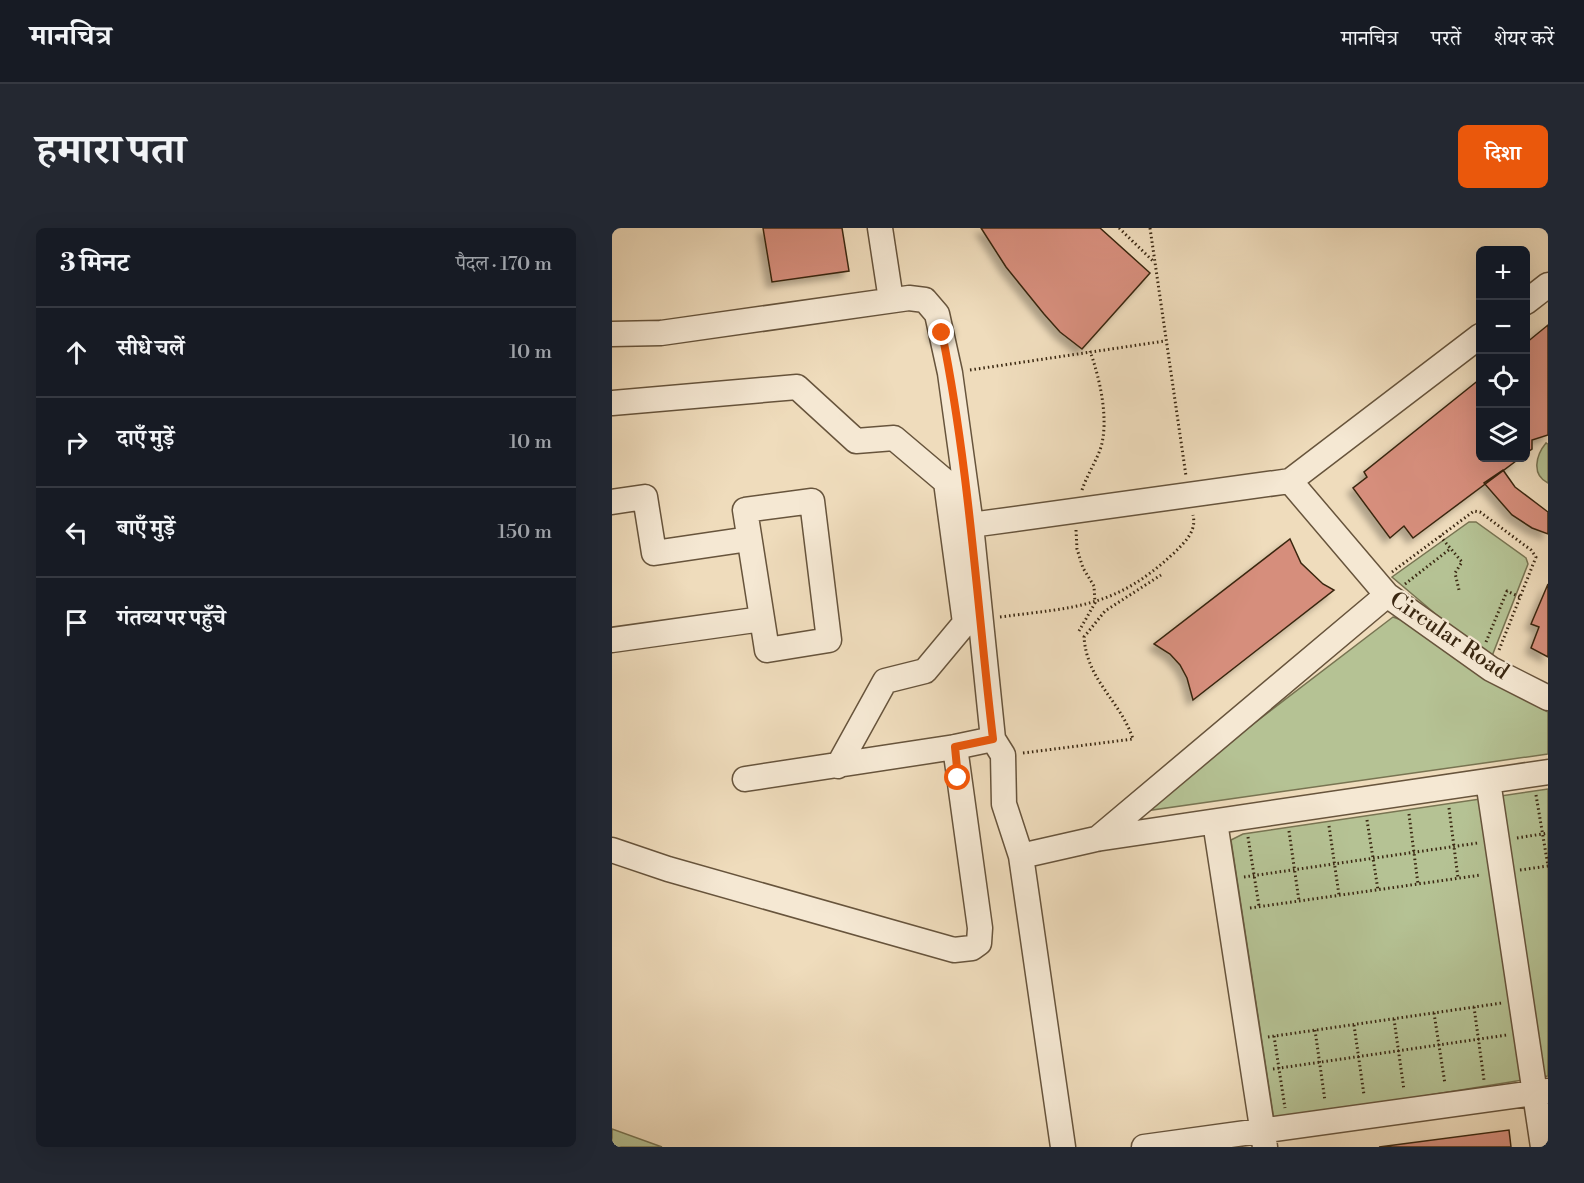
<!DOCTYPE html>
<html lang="hi">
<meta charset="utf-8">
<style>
body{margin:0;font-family:"Libre Bodoni","Noto Serif Devanagari",serif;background:#242831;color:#f1f3f6}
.controls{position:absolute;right:18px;top:18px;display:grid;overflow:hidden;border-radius:9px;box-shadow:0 6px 24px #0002}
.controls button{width:54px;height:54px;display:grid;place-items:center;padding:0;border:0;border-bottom:2px solid #363941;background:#171b24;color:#f1f3f6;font:30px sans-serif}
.stop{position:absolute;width:18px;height:18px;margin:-14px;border:4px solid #ea580c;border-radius:50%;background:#fff}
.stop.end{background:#ea580c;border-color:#fff;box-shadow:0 2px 6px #0008}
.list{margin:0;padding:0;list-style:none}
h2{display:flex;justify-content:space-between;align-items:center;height:78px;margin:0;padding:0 24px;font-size:26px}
h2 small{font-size:20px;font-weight:400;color:#9ea1a6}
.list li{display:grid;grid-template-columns:39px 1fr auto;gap:18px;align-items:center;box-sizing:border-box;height:90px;padding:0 24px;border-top:2px solid #363941}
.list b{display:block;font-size:22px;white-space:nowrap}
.list em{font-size:20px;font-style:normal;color:#9ea1a6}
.icon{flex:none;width:33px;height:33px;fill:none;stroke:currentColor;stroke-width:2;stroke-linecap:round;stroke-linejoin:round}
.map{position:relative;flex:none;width:936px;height:919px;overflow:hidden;border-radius:9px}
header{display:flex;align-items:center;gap:36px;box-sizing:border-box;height:84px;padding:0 30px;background:#171b24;border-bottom:2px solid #363941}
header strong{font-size:28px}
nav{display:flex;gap:33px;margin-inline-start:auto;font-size:21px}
.intro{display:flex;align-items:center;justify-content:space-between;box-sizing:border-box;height:144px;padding:0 36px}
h1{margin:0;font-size:42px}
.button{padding:15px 27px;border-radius:9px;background:#ea580c;color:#fff;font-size:21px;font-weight:700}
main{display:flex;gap:36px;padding:0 36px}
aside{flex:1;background:#171b24;border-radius:9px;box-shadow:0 6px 24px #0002}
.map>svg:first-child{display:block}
.green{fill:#b5c294;stroke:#787452;stroke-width:1.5}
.building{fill:#d68e7b;stroke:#3a2711;stroke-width:1.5;filter:url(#shadow)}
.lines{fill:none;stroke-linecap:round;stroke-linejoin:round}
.minor-casing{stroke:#67543c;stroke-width:27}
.path{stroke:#3a2711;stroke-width:3;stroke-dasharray:1.5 3;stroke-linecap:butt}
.minor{stroke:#f5e8d3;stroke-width:24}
.route{stroke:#ea580c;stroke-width:8}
.labels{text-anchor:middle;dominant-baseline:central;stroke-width:4.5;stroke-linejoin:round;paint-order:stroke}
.street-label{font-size:22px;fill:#3a2711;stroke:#f5e8d3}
</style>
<header>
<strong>मानचित्र</strong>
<nav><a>मानचित्र</a><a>परतें</a><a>शेयर करें</a></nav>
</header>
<div class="intro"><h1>हमारा पता</h1><a class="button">दिशा</a></div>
<main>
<aside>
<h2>3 मिनट<small>पैदल · 170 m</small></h2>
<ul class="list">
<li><svg class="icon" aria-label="ahead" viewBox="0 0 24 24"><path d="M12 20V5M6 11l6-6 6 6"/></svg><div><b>सीधे चलें</b></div><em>10 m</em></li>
<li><svg class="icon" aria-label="right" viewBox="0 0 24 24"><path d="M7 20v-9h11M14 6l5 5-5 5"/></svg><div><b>दाएँ मुड़ें</b></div><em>10 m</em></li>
<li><svg class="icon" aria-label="left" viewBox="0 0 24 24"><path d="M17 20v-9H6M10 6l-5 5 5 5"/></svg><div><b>बाएँ मुड़ें</b></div><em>150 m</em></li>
<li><svg class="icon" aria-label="arrive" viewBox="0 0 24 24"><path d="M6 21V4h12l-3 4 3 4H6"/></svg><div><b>गंतव्य पर पहुँचे</b></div></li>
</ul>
</aside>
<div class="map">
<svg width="936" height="919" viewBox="0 0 936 919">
<defs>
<filter id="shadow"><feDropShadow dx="-5.5" dy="5.5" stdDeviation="3" flood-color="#0004"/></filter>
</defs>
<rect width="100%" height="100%" fill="#efdcbc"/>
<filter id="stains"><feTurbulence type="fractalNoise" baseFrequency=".00333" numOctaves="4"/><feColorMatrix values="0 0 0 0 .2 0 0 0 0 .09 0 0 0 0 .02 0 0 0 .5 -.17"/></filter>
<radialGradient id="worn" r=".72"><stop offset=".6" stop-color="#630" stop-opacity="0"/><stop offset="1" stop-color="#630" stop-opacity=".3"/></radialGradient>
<!-- green -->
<path class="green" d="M934,215l2,1v39c-17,-8 -12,-28 -2,-40z
M857,294h7l50,36 2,6 -36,92 -47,-34 -53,-45z
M781,389l14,5 70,51 71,39v42l-410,58z
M936,561v287l-274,44 -43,-280 12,-6z
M0,901l50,18h-50z"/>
<!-- building -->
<path class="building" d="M151,0h79l7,43 -77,11z
M369,0h119l50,45 -68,76 -22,-17 -16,-18 -38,-47z
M936,97v110l-16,5v9l-6,4v-110z
M868,151v79h40l-107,80 -9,-12 -14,12 -37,-50 14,-11 -3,-5z
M891,242l12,17 33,25v22l-16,-6 -20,-13 -28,-32z
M678,311l11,24 22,21 11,6 -141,110 -6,-22 -7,-13 -10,-11 -16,-10z
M936,356v73l-17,-9 8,-21 -8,-3z
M897,902l2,17h-132z"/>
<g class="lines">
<defs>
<path id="minor" d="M268,0l11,72
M914,74l22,-17
M0,106l49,-1 248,-35 16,2 12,14 13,59 21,152 22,214 10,16 1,49 17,52 42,291
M0,175l185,-16 59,54 38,-3 52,44 19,141 -40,48 -40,10 -47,85
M678,253l97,114 104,74 57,29
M200,273l17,139 -62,10 -22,-140z
M0,274l33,-5 9,56 95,-14
M359,297l319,-44 190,-145
M0,412l150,-21
M133,551l210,-32 38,-8
M876,553l55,366
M603,594l50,325
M485,611l290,-244
M0,622l56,19 286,81 18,-2 7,-5 1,-15 -25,-181
M409,628l75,-17 452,-67
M532,919l404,-56"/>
</defs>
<!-- minor casing -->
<use href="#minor" class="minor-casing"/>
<!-- path -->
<path class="path" d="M507,0l34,33
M538,0l36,248
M358,142l195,-29
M470,262c5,-15 14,-28 19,-43 8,-28 -1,-68 -11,-96
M464,302l1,19 6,19 11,18 1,17 -16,28
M828,308l22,26 -7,11 4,17
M780,344l82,-61 6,1 51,38 5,7 -37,93
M793,356l45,-35
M388,389c76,-10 115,-9 174,-64 11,-11 23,-22 19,-38
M874,414l21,-51 13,6
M411,525l110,-14c-13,-39 -46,-58 -49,-102l21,-26 56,-36
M924,567l12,71
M837,580l9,70
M797,586l9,70
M755,592l11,70
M717,598l10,69
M677,603l10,70
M636,609l11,69
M905,610l31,-5
M908,642l28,-4
M632,649l234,-34
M638,680l231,-33
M862,779l10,73
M822,785l11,71
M782,791l10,71
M742,797l10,70
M703,802l10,71
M662,808l11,72
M656,809l234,-34
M661,841l234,-34"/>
<!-- minor -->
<use href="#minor" class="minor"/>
</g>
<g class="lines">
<!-- route -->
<path class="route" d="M330,105c27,134 35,271 51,406l-38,8 3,31"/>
</g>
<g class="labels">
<!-- street labels -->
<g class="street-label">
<text transform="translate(837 408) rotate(34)">Circular Road</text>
</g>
</g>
<rect width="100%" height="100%" filter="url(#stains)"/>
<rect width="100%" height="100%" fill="url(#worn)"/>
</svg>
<div class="controls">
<button>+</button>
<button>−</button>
<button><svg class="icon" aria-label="locate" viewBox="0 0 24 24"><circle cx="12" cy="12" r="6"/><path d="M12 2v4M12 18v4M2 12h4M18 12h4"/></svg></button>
<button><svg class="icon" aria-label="layers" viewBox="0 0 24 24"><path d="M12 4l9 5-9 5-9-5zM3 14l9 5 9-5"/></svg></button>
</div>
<div class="stop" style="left:346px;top:550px"></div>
<div class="stop end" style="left:330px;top:105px"></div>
</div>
</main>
